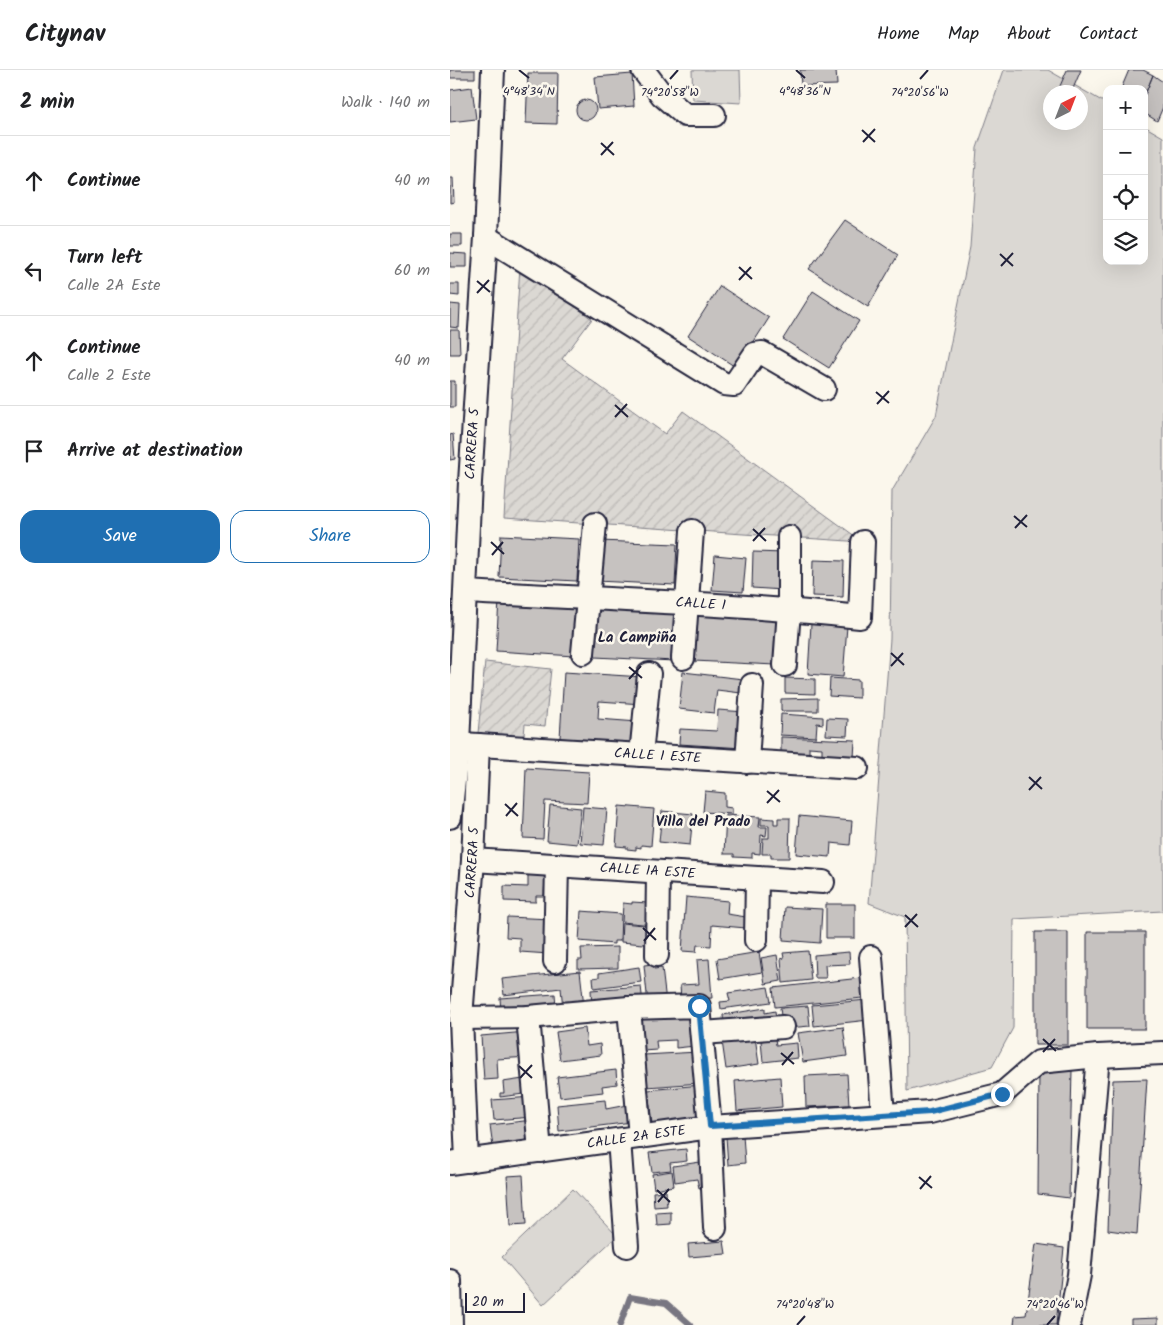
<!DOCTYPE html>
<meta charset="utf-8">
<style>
body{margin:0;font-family:Kalam,sans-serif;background:#f2f2f2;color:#202124}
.controls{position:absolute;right:15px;top:15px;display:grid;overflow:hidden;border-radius:10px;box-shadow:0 5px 20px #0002}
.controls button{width:45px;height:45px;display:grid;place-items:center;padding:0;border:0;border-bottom:1px solid #e0e0e0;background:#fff;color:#202124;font:25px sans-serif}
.compass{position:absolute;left:593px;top:15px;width:45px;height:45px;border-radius:50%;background:#fff;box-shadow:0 5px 20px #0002;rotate:42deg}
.scale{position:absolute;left:15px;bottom:12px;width:60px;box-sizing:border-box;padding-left:5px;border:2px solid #22223b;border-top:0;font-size:14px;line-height:18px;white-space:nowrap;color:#22223b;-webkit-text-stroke:4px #fbf7ec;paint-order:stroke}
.stop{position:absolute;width:15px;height:15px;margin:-11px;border:4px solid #1f6fb2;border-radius:50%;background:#fff}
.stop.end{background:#1f6fb2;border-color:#fff;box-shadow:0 1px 5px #0008}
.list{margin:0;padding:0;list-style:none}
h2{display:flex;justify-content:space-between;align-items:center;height:65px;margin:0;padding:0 20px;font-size:21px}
h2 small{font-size:16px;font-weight:400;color:#757577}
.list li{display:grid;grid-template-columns:32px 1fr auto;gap:15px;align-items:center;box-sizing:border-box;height:90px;padding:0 20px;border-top:1px solid #e0e0e0}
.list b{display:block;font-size:19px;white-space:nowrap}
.list p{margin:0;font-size:16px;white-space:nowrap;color:#757577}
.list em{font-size:16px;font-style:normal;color:#757577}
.actions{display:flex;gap:10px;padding:15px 20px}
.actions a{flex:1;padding:11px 0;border:1px solid #1f6fb2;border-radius:15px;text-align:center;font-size:18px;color:#1f6fb2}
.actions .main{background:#1f6fb2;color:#fff}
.icon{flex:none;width:28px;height:28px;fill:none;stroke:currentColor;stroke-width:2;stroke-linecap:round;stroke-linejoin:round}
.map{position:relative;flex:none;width:713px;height:1255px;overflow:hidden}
header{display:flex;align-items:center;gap:30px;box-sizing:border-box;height:70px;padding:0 25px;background:#fff;border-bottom:1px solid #e0e0e0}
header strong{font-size:24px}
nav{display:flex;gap:28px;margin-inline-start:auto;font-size:18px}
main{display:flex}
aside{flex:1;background:#fff}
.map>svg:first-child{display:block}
.grass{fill:#dbd8d3;stroke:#7e7d87;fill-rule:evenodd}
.garden{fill:url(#garden-furrows);stroke:#7e7d87}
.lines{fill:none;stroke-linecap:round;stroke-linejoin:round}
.stream{stroke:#787681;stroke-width:6}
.building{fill:#c6c2c0;stroke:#22223b}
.minor-casing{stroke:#22223b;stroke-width:26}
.minor{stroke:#fbf7ec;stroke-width:22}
.route{stroke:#1f6fb2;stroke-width:6}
.ticks{fill:none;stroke:#22223b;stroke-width:2}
.labels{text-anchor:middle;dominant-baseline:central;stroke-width:5;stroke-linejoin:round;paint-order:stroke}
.street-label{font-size:14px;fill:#22223b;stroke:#fbf7ec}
.neighbourhood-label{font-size:15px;font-weight:bold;fill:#22223b;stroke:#fbf7ec}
.ticks-label{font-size:12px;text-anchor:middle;fill:#22223b;stroke:#fbf7ec;stroke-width:5;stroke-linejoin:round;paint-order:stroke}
</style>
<header>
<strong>Citynav</strong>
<nav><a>Home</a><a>Map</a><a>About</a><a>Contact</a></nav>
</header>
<main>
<aside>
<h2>2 min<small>Walk · 140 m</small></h2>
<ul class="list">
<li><svg class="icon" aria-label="ahead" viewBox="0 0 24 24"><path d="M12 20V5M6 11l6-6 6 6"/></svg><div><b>Continue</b></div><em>40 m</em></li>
<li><svg class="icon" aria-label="left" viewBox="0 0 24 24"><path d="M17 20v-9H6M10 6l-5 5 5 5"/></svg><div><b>Turn left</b><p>Calle 2A Este</p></div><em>60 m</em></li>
<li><svg class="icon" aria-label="ahead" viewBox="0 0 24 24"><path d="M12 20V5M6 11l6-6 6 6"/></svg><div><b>Continue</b><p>Calle 2 Este</p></div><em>40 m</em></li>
<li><svg class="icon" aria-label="arrive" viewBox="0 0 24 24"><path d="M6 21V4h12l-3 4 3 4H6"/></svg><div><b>Arrive at destination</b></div></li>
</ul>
<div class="actions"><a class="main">Save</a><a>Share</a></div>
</aside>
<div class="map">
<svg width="713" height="1255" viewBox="0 0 713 1255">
<defs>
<pattern id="garden-furrows" width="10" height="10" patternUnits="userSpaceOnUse" patternTransform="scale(1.25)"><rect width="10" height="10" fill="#dbd8d3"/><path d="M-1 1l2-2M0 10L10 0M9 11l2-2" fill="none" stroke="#bcb9b6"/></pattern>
</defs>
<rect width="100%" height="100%" fill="#fbf7ec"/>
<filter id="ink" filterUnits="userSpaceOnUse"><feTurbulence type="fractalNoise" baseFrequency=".02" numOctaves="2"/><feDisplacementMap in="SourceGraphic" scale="10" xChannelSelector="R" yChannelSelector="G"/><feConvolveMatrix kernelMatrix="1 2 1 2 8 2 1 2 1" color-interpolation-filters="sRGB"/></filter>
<g filter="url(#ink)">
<!-- grass -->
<path class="grass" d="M242,0h48l1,33 -48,-3z
M554,0h44l59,34v157h37v-135l19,11v774l-149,8 -1,109 -21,39 -85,24 -2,-174 -36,-14 21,-264 2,-148 44,-75 34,-169 7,-99zM600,22h30v30h-30z
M123,1119l44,47 -74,69 -41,-48z"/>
<!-- garden -->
<path class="garden" d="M70,196l72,53 -30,40 103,75 18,-23 180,131 -359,-24z
M35,592l66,7 -6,57 -20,-2 -2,23 -46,-4z"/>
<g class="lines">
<!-- stream -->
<path class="stream" d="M170,1255l10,-28 36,6 25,22"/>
</g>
<!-- building -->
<path class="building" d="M0,0h25v8h-25z
M350,0h36l1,15 -36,1z
M617,0h14l-9,21 -12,-5z
M679,0h14l10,5 -9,22v-8h-23z
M78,3h30l-1,51 -31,-1z
M182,4l2,32 -36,3 -3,-32z
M703,5l10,7v25l-6,14 -13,-8v-16z
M22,17l4,32 -26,3v-32z
M126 40a10 10 0 1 1 20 0a10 10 0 1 1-20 0Z
M0,108h3l1,24 -4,1z
M395,150l53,35 -30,52 -59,-38z
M0,164h12v12h-12z
M0,183l17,1v13h-17z
M0,214h9v12l-9,-1z
M270,216l49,32 -32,50 -49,-32z
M363,221l46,30 -30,47 -46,-29z
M0,234l10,1 -1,23 -9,-1z
M0,260h9l1,24h-10z
M0,311h5v26h-5z
M3,364l2,25 -5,1v-25z
M51,465l78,4 -2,42 -78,-4z
M149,471l78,3 -2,41 -78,-4z
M303,482l32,1 -2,37 -31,-2z
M265,485l31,3 -3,34 -31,-2z
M363,490l31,1 -1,36 -31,-1z
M49,530l78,5 -3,51 -78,-5z
M147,537l79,4 -2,50 -79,-4z
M247,541l80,5 -2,49 -81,-4z
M361,554l36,2 -4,51 -35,-3z
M114,602l79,5 -1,27 -43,-3 -1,18 40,3 -1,21 -77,-5z
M233,602l60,7 -2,14 -24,-3 -3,23 -35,-4z
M335,608l30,1v15l-30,-1z
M380,608l29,2v18l-30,-2z
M368,628v13h-37v-12z
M268,640l27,2 -2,36 -64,-4 1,-15 37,2z
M331,644l42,3v7l-6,-1 -1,14 -36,-2z
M377,648l21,1 -1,17 -21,-1z
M331,667l74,3 -1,18 -32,-1v-9l-13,-1v10l-28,-1z
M76,698l63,4 -2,31 -42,-2 -2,38 -20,-1z
M255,721l20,2v14l7,1v6l-29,-2z
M100,735l31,3 -4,36 -30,-3z
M169,736l35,3 -3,37 -10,-1v3l-5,-1v3l-9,-1v-2l-11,-1z
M133,737l24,2 -3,36 -24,-2z
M212,741l31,3 -3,31 -31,-3z
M276,745l34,2 -1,10h8l-1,9 -5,-1 -1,19 -8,-1v5l-18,-1v-3h-10z
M349,746l53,5 -2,24 -19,-2 -1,14 -34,-3z
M311,748l13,1v5h4v-6h12l-1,40h-18v-4h-9l1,-16h6v-13h-8z
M78,805l17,1 -1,20h-8v6l-32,-1v-15l24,1z
M236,827l42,4 -1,13 19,3v11l-34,-3 -1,21 -14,-1 -1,7 -14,-1z
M182,832l16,1 4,22 -30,-3 1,-19 9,1z
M376,834h29v34h-29z
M335,837l37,2 -2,34 -37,-3z
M131,841l40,3 -1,27h-6v3l-35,-3z
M57,847l44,2 -2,35 -29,-2v-14l-14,-1z
M172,853l33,3v19l-34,-3z
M585,862h33v113h-33z
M637,862h58v97h-58z
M168,877v21l-40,1v-9h4l-1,-12z
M358,881l3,29 -28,3 -2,-24 3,-1 -1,-5z
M309,882l3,20 -42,7 -3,-20z
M399,882l1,12 -25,1 1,13h-11l-1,-23z
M327,885l4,26 -16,3 -4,-26z
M259,889l3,39 -31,2 -1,-15 19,-1 -2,-24z
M204,894v5l8,-1 4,34 -18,2 -4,-39z
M189,897l2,15 -47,6 -1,-10 6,-1v-4z
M130,901l4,35 -21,2 -2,-20 -57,7 -2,-16z
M419,907l3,20 -97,10 -2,-19z
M191,916l2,18 -51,3 -1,-17z
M318,917l3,15 -50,7 -1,-7 10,-1 -2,-8z
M105,924l1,13 -55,4 -1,-13z
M417,930l2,20 -55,6 -2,-21z
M358,936l2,20 -22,2 -6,-5 -2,-15z
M315,938v5l10,-2 1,7 -52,9 -1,-12z
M242,945l3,31 -19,2v-8l-20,1 1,9 -15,1 -3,-32z
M393,957l4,29 -44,6 -5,-29z
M135,958l2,18 13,-2 1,11 -41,5 -4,-28z
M76,962l3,25 -32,2 1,20 -14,1 -3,-44z
M305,967l4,27 -33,5 -4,-28z
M325,969l1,6 21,-2 1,15 -35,4 -2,-21z
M248,982l2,31 -53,4 -3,-32z
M166,1000l1,14 -15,2 1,6 -43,5 -3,-20z
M589,1000h33l-3,128 -31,-4z
M397,1004l2,31 -43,2 -1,-31z
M330,1007l2,30 -45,4 -2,-30z
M80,1008l2,15 -32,4v-4h4l-1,-11z
M697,1009l-10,155 -29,-4 5,-150z
M251,1015l3,34 -52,5 -4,-34z
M82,1027l1,20 -39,3 -2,-20z
M155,1030l1,9 21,-4 5,17 -73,9 -2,-26z
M82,1050l3,21 -42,6 -3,-22z
M293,1065l2,28 -17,2 -2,-28z
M236,1079l1,12 -17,2 1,7 -19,2 -3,-19z
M257,1091l3,25 -11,2 -2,-9 -22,3 -2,-16z
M222,1101l2,15 -20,3 -2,-15z
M73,1105l3,50 -16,1 -3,-50z
M216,1121l1,15 -13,1 -1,-15z
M221,1142v12l-14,1 -1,-12z
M274,1171l2,13 -37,3 -1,-13z
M586,1174l28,4 -8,77h-42l1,-9 11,-1z
M708,1248v7h-27v-6z"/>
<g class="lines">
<defs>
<g id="minor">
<path d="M193,0l19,25 23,20h29"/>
<path d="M36,167l238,147 10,1 21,-31 7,-1 62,36"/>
<path id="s1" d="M16,522c131,7 263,11 394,25l3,-75"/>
<path d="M133,583l12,-129"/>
<path d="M233,588l9,-127"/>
<path d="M335,595l4,-55v-73"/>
<path id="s2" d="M12,674l395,24"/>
<path d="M191,685l8,-81"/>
<path d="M297,692l5,-77"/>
<path id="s3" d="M0,747l8,-73 12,-262 16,-245 7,-167"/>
<path id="s4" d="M23,790l350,22"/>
<path d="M306,870l1,-62"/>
<path d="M207,885l1,-83"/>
<path d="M421,887l12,157"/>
<path d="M105,891l2,-96"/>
<path d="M179,938l11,129"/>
<path d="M78,947l12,134"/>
<path d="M11,948l67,-1 101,-9 70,-2 11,121 5,101"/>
<path d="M253,963l80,-6"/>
<path d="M169,1070l8,106"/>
<path id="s5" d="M17,1091l-6,-143 12,-158 5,-115"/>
<path id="s6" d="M0,1093l260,-36 220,-15 72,-18 37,-32 59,-6 65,-3"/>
<path d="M0,1211l1,44"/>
<path d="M619,1255l10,-50 19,-219"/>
</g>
</defs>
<!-- minor casing -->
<use href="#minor" class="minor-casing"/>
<!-- minor -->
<use href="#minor" class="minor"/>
</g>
</g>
<g class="lines" filter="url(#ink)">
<!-- route -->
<path class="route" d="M249,936l11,120 220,-14 72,-18"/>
</g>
<!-- ticks -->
<path class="ticks" d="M69,0l10,8M346,0l9,8M220,9l8,-9M470,9l8,-9M412,60l13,12M413,72l12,-13M151,73l13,12M151,85l12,-13M550,184l13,12M551,196l12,-13M289,197l13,12M289,210l12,-13M27,211l13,11M27,223l12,-13M426,322l13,11M427,334l12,-13M165,335l13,12M165,347l12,-13M564,446l13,11M565,458l12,-13M303,459l13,12M303,471l12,-13M41,472l13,12M42,485l11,-13M441,583l13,12M441,596l12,-13M179,597l13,11M179,609l12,-13M579,707l13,12M579,720l12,-13M317,721l13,11M317,733l12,-13M55,734l13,12M56,746l11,-13M455,845l13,12M455,857l12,-13M193,858l13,12M194,871l11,-13M593,969l13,12M593,982l12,-13M331,983l13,11M332,995l11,-13M69,996l13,12M70,1008l12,-13M469,1107l13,11M470,1119l11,-13M207,1120l13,12M208,1132l11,-13M347,1255l8,-9M597,1255l8,-9"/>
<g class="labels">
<!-- street labels -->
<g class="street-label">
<text stroke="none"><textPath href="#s3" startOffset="374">CARRERA 5</textPath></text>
<text stroke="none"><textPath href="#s1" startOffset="235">CALLE 1</textPath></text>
<text stroke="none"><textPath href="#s2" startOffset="196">CALLE 1 ESTE</textPath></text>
<text stroke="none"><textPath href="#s5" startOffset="299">CARRERA 5</textPath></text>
<text stroke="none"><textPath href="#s4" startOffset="175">CALLE 1A ESTE</textPath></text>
<text stroke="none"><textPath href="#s6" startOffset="188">CALLE 2A ESTE</textPath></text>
</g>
<!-- neighbourhood labels -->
<g class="neighbourhood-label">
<text x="187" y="568">La Campiña</text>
<text x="253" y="752">Villa del Prado</text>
</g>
</g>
<g class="ticks-label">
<text x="355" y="25">4°48'36"N</text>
<text x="79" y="25">4°48'34"N</text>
<text x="220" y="26">74°20'58"W</text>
<text x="470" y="26">74°20'56"W</text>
<text x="355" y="1238">74°20'48"W</text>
<text x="605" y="1238">74°20'46"W</text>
</g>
</svg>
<div class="controls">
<button>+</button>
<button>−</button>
<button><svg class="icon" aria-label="locate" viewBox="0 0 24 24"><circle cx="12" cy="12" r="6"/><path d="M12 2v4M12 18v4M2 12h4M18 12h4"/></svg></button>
<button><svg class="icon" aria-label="layers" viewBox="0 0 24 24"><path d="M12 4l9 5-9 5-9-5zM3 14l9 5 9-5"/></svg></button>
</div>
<svg class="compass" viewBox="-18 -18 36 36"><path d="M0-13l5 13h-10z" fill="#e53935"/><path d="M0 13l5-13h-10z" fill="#757577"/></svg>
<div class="scale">20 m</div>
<div class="stop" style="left:249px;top:936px"></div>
<div class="stop end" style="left:552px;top:1024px"></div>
</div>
</main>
